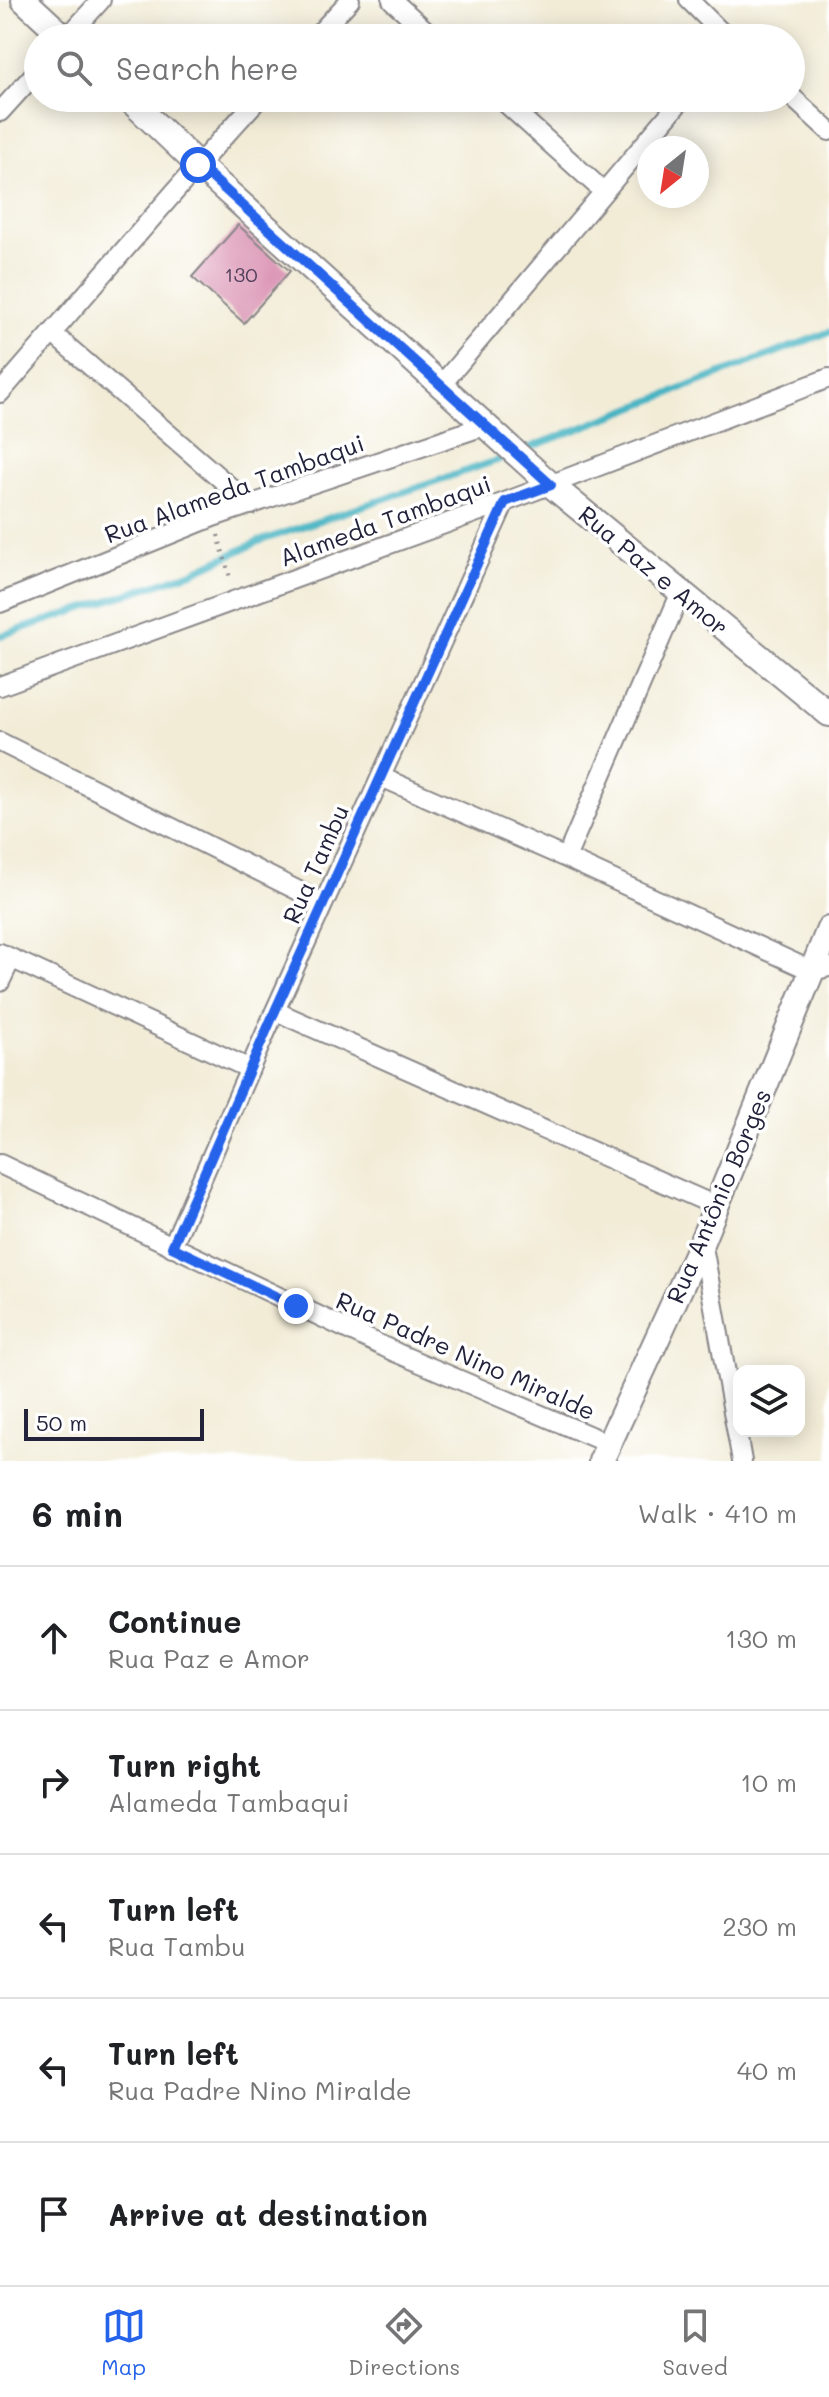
<!DOCTYPE html>
<meta charset="utf-8">
<style>
body{margin:0;font-family:Mali,sans-serif;background:#f6f6f6;color:#202124}
.controls{position:absolute;right:24px;bottom:24px;display:grid;overflow:hidden;border-radius:16px;box-shadow:0 4px 20px #0003}
.controls button{width:72px;height:72px;display:grid;place-items:center;padding:0;border:0;border-bottom:2px solid #e0e0e0;background:#fff;color:#202124;font:40px sans-serif}
.compass{position:absolute;left:637px;top:136px;width:72px;height:72px;border-radius:50%;background:#fff;box-shadow:0 4px 20px #0003;rotate:210deg}
.scale{position:absolute;left:24px;bottom:20px;width:180px;box-sizing:border-box;padding-left:8px;border:4px solid #22223b;border-top:0;font-size:22px;line-height:28px;white-space:nowrap;color:#22223b;-webkit-text-stroke:6px #fff;paint-order:stroke}
.stop{position:absolute;width:24px;height:24px;margin:-18px;border:6px solid #2563eb;border-radius:50%;background:#fff}
.stop.end{background:#2563eb;border-color:#fff;box-shadow:0 2px 8px #0008}
.list{margin:0;padding:0;list-style:none}
h2{display:flex;justify-content:space-between;align-items:center;height:104px;margin:0;padding:0 32px;font-size:34px}
h2 small{font-size:26px;font-weight:400;color:#757577}
.list li{display:grid;grid-template-columns:52px 1fr auto;gap:24px;align-items:center;box-sizing:border-box;height:144px;padding:0 32px;border-top:2px solid #e0e0e0}
.list b{display:block;font-size:30px;white-space:nowrap}
.list p{margin:0;font-size:26px;white-space:nowrap;color:#757577}
.list em{font-size:26px;font-style:normal;color:#757577}
.icon{flex:none;width:44px;height:44px;fill:none;stroke:currentColor;stroke-width:2;stroke-linecap:round;stroke-linejoin:round}
.map{position:relative;flex:none;width:829px;height:1461px;overflow:hidden}
.search{position:absolute;background:#fff;box-shadow:0 4px 20px #0003;left:24px;right:24px;top:24px;height:88px;display:flex;align-items:center;gap:20px;box-sizing:border-box;padding:0 28px;border-radius:44px;color:#757577;font-size:30px}
.sheet{height:824px;background:#fff}
nav{display:flex;justify-content:space-around;align-items:center;box-sizing:border-box;height:112px;border-top:2px solid #e0e0e0;background:#fff;font-size:22px;color:#757577}
nav a{display:grid;justify-items:center;gap:4px}
nav .on{color:#2563eb}
.map>svg:first-child{display:block}
.lines{fill:none;stroke-linecap:round;stroke-linejoin:round}
.stream{stroke:#47b4c3;stroke-width:7}
.building{fill:#db95b5}
.minor-casing{stroke:#8a8789;stroke-width:22}
.tertiary-casing{stroke:#8a8789;stroke-width:28}
.path{stroke:#8a8789;stroke-width:4;stroke-dasharray:2 6;stroke-linecap:butt}
.minor{stroke:#fff;stroke-width:18}
.tertiary{stroke:#fff;stroke-width:24}
.route{stroke:#2563eb;stroke-width:10}
.labels{text-anchor:middle;dominant-baseline:central;stroke-width:7;stroke-linejoin:round;paint-order:stroke}
.number-label{font-size:20px;fill:#503f5a}
.street-label{font-size:24px;fill:#22223b;stroke:#fff}
</style>
<div class="map">
<svg width="829" height="1461" viewBox="0 0 829 1461">
<rect width="100%" height="100%" fill="#fff"/>
<filter id="ink" filterUnits="userSpaceOnUse"><feTurbulence type="fractalNoise" baseFrequency=".0125" numOctaves="2"/><feDisplacementMap in="SourceGraphic" scale="16" xChannelSelector="R" yChannelSelector="G"/><feConvolveMatrix kernelMatrix="1 2 1 2 8 2 1 2 1" color-interpolation-filters="sRGB"/></filter>
<filter id="wash" filterUnits="userSpaceOnUse"><feTurbulence type="fractalNoise" baseFrequency=".006" numOctaves="4" result="noise"/><feDisplacementMap in="SourceGraphic" scale="32" xChannelSelector="R" yChannelSelector="G"/><feGaussianBlur stdDeviation="1.8" result="paint"/><feColorMatrix in="noise" values="0 0 0 0 0 0 0 0 0 0 0 0 0 0 0 0 0 1.4 0 .05"/><feComposite in="paint" operator="in"/></filter>
<g filter="url(#wash)">
<rect width="100%" height="100%" fill="#f2ecd7"/>
<g class="lines">
<!-- stream -->
<path class="stream" d="M521,451l308,-119
M0,636l191,-63 69,-32 250,-85"/>
</g>
<g id="blocks">
<!-- building -->
<path class="building" d="M238,225l52,46 -46,52 -52,-46z"/>
</g>
</g>
<g filter="url(#ink)">
<use href="#blocks" fill-opacity="0" stroke="#8a8789" stroke-width="2"/>
<g class="lines">
<defs>
<path id="minor" d="M392,0l42,38
M689,0l38,38
M67,38l34,-38
M315,38l35,-38
M791,96l38,35
M500,98l103,93
M0,112l38,-42
M52,333l199,172
M442,384l241,-286
M0,393l198,-228 61,-67
M0,603l213,-86 274,-92
M0,686l505,-184 324,-124
M0,742l323,161
M381,777l185,81 246,113 17,-4
M566,858l115,-266
M0,953l250,116
M0,982l11,-23
M275,1011l441,195
M0,1164l397,189 212,91
M702,1241l40,220
M172,1247l103,-236 230,-509"/>
<path id="tertiary" d="M24,0l41,38
M128,98l70,67 353,320 278,229
M601,1461l101,-220 127,-312"/>
</defs>
<!-- minor casing -->
<use href="#minor" class="minor-casing"/>
<!-- tertiary casing -->
<use href="#tertiary" class="tertiary-casing"/>
<!-- path -->
<path class="path" d="M218,535l13,46"/>
<!-- minor -->
<use href="#minor" class="minor"/>
<!-- tertiary -->
<use href="#tertiary" class="tertiary"/>
</g>
</g>
<g class="lines" filter="url(#ink)">
<!-- route -->
<path class="route" d="M198,165l353,320 -46,17 -230,509 -103,236 124,59"/>
</g>
<g class="labels">
<!-- number labels -->
<g class="number-label">
<text x="241" y="274">130</text>
</g>
<!-- street labels -->
<g class="street-label">
<text transform="translate(234 488) rotate(-20)">Rua Alameda Tambaqui</text>
<text transform="translate(385 520) rotate(-20)">Alameda Tambaqui</text>
<text transform="translate(654 570) rotate(40)">Rua Paz e Amor</text>
<text transform="translate(315 864) rotate(-66)">Rua Tambu</text>
<text transform="translate(718 1196) rotate(-67)">Rua Antônio Borges</text>
<text transform="translate(466 1355) rotate(24)">Rua Padre Nino Miralde</text>
</g>
</g>
</svg>
<div class="controls">
<button><svg class="icon" aria-label="layers" viewBox="0 0 24 24"><path d="M12 4l9 5-9 5-9-5zM3 14l9 5 9-5"/></svg></button>
</div>
<svg class="compass" viewBox="-18 -18 36 36"><path d="M0-13l5 13h-10z" fill="#e53935"/><path d="M0 13l5-13h-10z" fill="#757577"/></svg>
<div class="scale">50 m</div>
<div class="stop" style="left:198px;top:165px"></div>
<div class="stop end" style="left:296px;top:1306px"></div>
<div class="search"><svg class="icon" aria-label="search" viewBox="0 0 24 24"><circle cx="10" cy="10" r="6"/><path d="M15 15l6 6"/></svg>Search here</div>
</div>
<section class="sheet">
<h2>6 min<small>Walk · 410 m</small></h2>
<ul class="list">
<li><svg class="icon" aria-label="ahead" viewBox="0 0 24 24"><path d="M12 20V5M6 11l6-6 6 6"/></svg><div><b>Continue</b><p>Rua Paz e Amor</p></div><em>130 m</em></li>
<li><svg class="icon" aria-label="right" viewBox="0 0 24 24"><path d="M7 20v-9h11M14 6l5 5-5 5"/></svg><div><b>Turn right</b><p>Alameda Tambaqui</p></div><em>10 m</em></li>
<li><svg class="icon" aria-label="left" viewBox="0 0 24 24"><path d="M17 20v-9H6M10 6l-5 5 5 5"/></svg><div><b>Turn left</b><p>Rua Tambu</p></div><em>230 m</em></li>
<li><svg class="icon" aria-label="left" viewBox="0 0 24 24"><path d="M17 20v-9H6M10 6l-5 5 5 5"/></svg><div><b>Turn left</b><p>Rua Padre Nino Miralde</p></div><em>40 m</em></li>
<li><svg class="icon" aria-label="arrive" viewBox="0 0 24 24"><path d="M6 21V4h12l-3 4 3 4H6"/></svg><div><b>Arrive at destination</b></div></li>
</ul>
</section>
<nav>
<a class="on"><svg class="icon" aria-label="map" viewBox="0 0 24 24"><path d="M3 6l6-2 6 2 6-2v14l-6 2-6-2-6 2zM9 4v14M15 6v14"/></svg>Map</a>
<a><svg class="icon" aria-label="directions" viewBox="0 0 24 24"><path d="M12 3l9 9-9 9-9-9zM9 14v-3h6M13 9l2 2-2 2"/></svg>Directions</a>
<a><svg class="icon" aria-label="saved" viewBox="0 0 24 24"><path d="M7 4h10v16l-5-4-5 4z"/></svg>Saved</a>
</nav>
